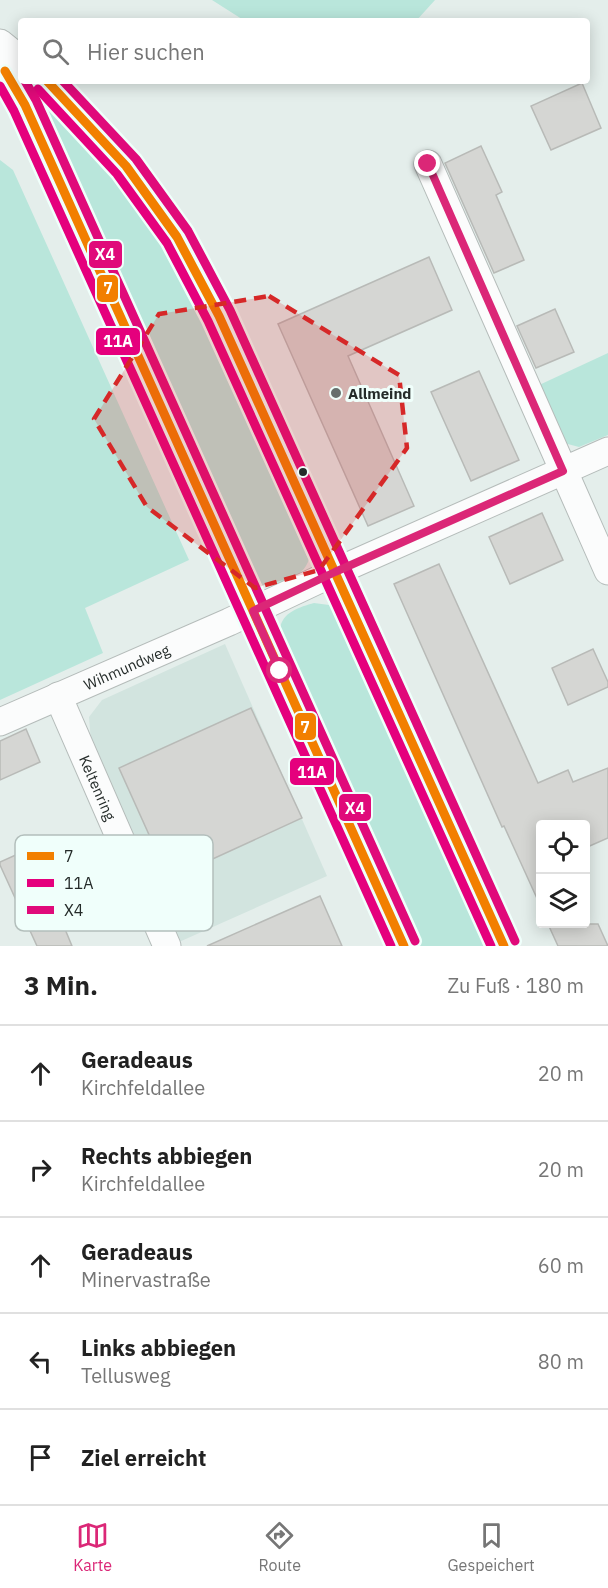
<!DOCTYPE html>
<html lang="de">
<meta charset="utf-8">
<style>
body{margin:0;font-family:"IBM Plex Sans",sans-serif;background:#f6f6f6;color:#222}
.controls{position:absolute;right:18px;bottom:18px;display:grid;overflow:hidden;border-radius:6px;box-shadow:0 3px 15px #0003}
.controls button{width:54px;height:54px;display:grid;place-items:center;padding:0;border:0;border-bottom:2px solid #e0e0e0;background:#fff;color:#222;font:30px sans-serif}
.stop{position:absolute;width:18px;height:18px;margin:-14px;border:4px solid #db2777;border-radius:50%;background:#fff}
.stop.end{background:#db2777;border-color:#fff;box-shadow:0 2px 6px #0008}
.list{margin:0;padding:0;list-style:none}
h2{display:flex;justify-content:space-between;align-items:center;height:78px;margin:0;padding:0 24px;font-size:26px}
h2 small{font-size:20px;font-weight:400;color:#767676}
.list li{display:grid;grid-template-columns:39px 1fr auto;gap:18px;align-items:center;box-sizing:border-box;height:96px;padding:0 24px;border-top:2px solid #e0e0e0}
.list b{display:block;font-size:22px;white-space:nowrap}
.list p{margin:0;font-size:20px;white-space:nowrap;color:#767676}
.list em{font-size:20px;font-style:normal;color:#767676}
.icon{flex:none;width:33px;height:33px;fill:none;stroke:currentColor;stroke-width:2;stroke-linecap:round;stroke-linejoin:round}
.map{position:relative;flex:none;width:608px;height:946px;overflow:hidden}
.search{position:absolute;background:#fff;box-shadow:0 3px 15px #0003;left:18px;right:18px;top:18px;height:66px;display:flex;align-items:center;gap:15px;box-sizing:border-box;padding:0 21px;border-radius:6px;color:#767676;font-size:22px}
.sheet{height:558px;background:#fff}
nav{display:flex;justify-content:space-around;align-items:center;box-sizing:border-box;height:84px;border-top:2px solid #e0e0e0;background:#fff;font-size:16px;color:#767676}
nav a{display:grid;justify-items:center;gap:3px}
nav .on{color:#db2777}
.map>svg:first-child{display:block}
.built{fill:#d2e4df}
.green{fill:#b9e6db}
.building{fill:#d5d6d3;stroke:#b8bab7;stroke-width:1.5}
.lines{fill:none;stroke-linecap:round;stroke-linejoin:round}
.minor-casing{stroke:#b5bcba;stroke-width:29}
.minor{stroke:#fbfcfc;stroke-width:27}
.bus-1-casing{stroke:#f0fffb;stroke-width:14}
.bus-2-casing{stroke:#f0fffb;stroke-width:14}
.bus-3-casing{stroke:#f0fffb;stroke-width:14}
.bus-1{stroke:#f27f00;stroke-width:9}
.bus-2{stroke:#e5007d;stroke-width:9}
.bus-3{stroke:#e00a7a;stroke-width:9}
.route{stroke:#db2777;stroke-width:8}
.marked{fill:#d62828;fill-opacity:0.2;stroke:#d62828;stroke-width:4.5;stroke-dasharray:12 8;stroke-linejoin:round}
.poi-dot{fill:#676f6d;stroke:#f0fffb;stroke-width:2}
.bus-dot{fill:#242b29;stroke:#f0fffb;stroke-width:2}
.labels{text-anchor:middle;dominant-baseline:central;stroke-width:6;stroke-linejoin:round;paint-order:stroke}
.poi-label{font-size:15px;font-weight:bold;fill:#242b29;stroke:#f0fffb;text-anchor:start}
.street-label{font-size:15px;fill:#242b29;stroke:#f0fffb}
.key{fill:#f0fffb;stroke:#b3bfbc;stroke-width:1.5}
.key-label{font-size:16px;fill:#242b29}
.line-badge{stroke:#f0fffb;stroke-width:2}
.badge-label{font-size:16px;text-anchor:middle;font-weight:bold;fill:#fff}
</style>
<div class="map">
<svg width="608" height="946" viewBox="0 0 608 946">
<rect width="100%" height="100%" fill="#e4eeeb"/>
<!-- built -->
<path class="built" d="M225,644l102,232 -148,66 -88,-200 -2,-25 13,-17z"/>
<!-- green -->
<path class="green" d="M212,0h223l-19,21h-171z
M45,93l77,87 36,49 35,61 116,254c0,4 1,11 0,15 -6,21 -34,27 -52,26l-14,-14 -206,-465z
M0,160l13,10 176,390 -104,48 18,45 -103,47z
M608,353v82l-29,12 -15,-4 -27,-57z
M314,603l15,2 13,7 150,334h-76l-133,-297c-1,-6 -4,-14 -3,-20 2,-17 20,-22 34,-26z"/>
<!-- building -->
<path class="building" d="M582,83l19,45 -50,22 -20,-44z
M481,146l21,46 -6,3 28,65 -30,13 -49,-110z
M429,257l23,53 -104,46 66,150 -46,20 -90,-202z
M555,309l19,43 -38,16 -19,-42z
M479,371l40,89 -48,21 -40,-89z
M542,513l21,47 -53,24 -21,-47z
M439,564l99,219 30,-13 5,12 35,-14v70l-23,10v-23h-45v80l-36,-79 -2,1 -108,-243z
M593,649l15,33v5l-40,18 -16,-37z
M251,708l51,110 -133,61 -50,-111z
M26,729l14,33 -40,18v-39z
M29,849l31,68 12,29h-35l-37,-81v-3z
M320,896l22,50h-135l79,-35z
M548,924h50l10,22h-50z"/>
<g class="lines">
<defs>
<g id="minor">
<path d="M0,43l21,17"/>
<path d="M0,64l25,41 379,841"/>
<path d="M47,81l79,85 51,71 42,79 285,630"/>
<path d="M428,164l180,407"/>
<path id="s1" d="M58,696l109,250"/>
<path id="s2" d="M0,722l229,-100 106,-50 273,-121"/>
</g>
</defs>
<!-- minor casing -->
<use href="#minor" class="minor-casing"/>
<!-- minor -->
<use href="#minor" class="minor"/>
<defs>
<path id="bus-1" d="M5,71l20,34 379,841
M47,81l79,85 51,71 42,79 285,630"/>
<path id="bus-2" d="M0,86l14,25 377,835
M38,89l79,85 50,69 41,78 283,625"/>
<path id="bus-3" d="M25,81l11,19 379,841
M63,81l73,78 52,72 42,79 285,631"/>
</defs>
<!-- bus-1 casing -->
<use href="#bus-1" class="bus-1-casing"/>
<!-- bus-2 casing -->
<use href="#bus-2" class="bus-2-casing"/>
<!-- bus-3 casing -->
<use href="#bus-3" class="bus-3-casing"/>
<!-- bus-1 -->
<use href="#bus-1" class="bus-1"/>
<!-- bus-2 -->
<use href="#bus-2" class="bus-2"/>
<!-- bus-3 -->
<use href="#bus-3" class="bus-3"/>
</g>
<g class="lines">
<!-- route -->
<path class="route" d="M280,671l-27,-60 82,-39 228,-101 -135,-307"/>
</g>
<!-- marked area -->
<path class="marked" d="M269,296l130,79 8,73 -88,122 -64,18 -108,-81 -53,-88 65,-105z"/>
<!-- markers -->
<circle class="poi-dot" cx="336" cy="393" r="6"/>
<circle class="bus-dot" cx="303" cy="472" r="5"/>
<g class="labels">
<!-- poi labels -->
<g class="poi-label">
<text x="348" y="393">Allmeind</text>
</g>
<!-- street labels -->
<g class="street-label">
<text stroke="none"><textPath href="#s2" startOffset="138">Wihmundweg</textPath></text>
<text stroke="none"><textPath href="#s1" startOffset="100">Keltenring</textPath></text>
</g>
</g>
<!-- legend -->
<rect x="15" y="835" width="198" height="96" rx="9" class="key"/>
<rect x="27" y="852" width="27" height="8" fill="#f27f00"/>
<rect x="27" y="879" width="27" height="8" fill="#e5007d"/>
<rect x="27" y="906" width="27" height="8" fill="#e00a7a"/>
<g class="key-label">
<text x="64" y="862">7</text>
<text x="64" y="889">11A</text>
<text x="64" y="916">X4</text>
</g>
<g class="line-badge">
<rect x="88" y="240" width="35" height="29" rx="6" fill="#e00a7a"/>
<rect x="96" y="274" width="23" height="29" rx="6" fill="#f27f00"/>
<rect x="95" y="327" width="46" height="29" rx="6" fill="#e5007d"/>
<rect x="294" y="712" width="23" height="29" rx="6" fill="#f27f00"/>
<rect x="289" y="757" width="46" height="29" rx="6" fill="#e5007d"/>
<rect x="338" y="793" width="34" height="29" rx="6" fill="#e00a7a"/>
</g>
<g class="badge-label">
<text x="105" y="260">X4</text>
<text x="108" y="294">7</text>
<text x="118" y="347">11A</text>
<text x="305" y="733">7</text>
<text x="312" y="778">11A</text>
<text x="355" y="814">X4</text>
</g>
</svg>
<div class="controls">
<button><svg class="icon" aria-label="locate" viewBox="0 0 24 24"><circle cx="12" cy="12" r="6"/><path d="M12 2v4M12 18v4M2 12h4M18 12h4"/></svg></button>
<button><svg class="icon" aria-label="layers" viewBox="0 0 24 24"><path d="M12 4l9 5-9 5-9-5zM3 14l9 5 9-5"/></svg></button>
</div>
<div class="stop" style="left:280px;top:671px"></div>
<div class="stop end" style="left:428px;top:164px"></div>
<div class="search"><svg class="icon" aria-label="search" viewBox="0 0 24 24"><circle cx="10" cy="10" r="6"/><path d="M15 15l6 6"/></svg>Hier suchen</div>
</div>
<section class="sheet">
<h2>3 Min.<small>Zu Fuß · 180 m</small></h2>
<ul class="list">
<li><svg class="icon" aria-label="ahead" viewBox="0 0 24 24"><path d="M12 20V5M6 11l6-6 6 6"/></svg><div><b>Geradeaus</b><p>Kirchfeldallee</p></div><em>20 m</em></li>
<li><svg class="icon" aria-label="right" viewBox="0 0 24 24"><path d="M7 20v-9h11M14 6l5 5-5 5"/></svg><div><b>Rechts abbiegen</b><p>Kirchfeldallee</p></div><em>20 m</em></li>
<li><svg class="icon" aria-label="ahead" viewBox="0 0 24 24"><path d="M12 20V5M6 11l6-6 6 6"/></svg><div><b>Geradeaus</b><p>Minervastraße</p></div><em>60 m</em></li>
<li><svg class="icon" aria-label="left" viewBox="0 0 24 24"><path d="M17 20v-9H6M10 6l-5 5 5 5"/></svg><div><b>Links abbiegen</b><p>Tellusweg</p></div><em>80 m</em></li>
<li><svg class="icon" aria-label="arrive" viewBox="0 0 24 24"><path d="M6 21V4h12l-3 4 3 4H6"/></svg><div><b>Ziel erreicht</b></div></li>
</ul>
</section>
<nav>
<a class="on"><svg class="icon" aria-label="map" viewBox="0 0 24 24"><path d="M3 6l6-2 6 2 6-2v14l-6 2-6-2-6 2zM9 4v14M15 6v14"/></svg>Karte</a>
<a><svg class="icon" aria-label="directions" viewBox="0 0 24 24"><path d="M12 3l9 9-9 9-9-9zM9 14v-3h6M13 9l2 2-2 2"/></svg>Route</a>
<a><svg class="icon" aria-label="saved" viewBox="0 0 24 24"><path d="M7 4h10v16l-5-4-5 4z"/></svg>Gespeichert</a>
</nav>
